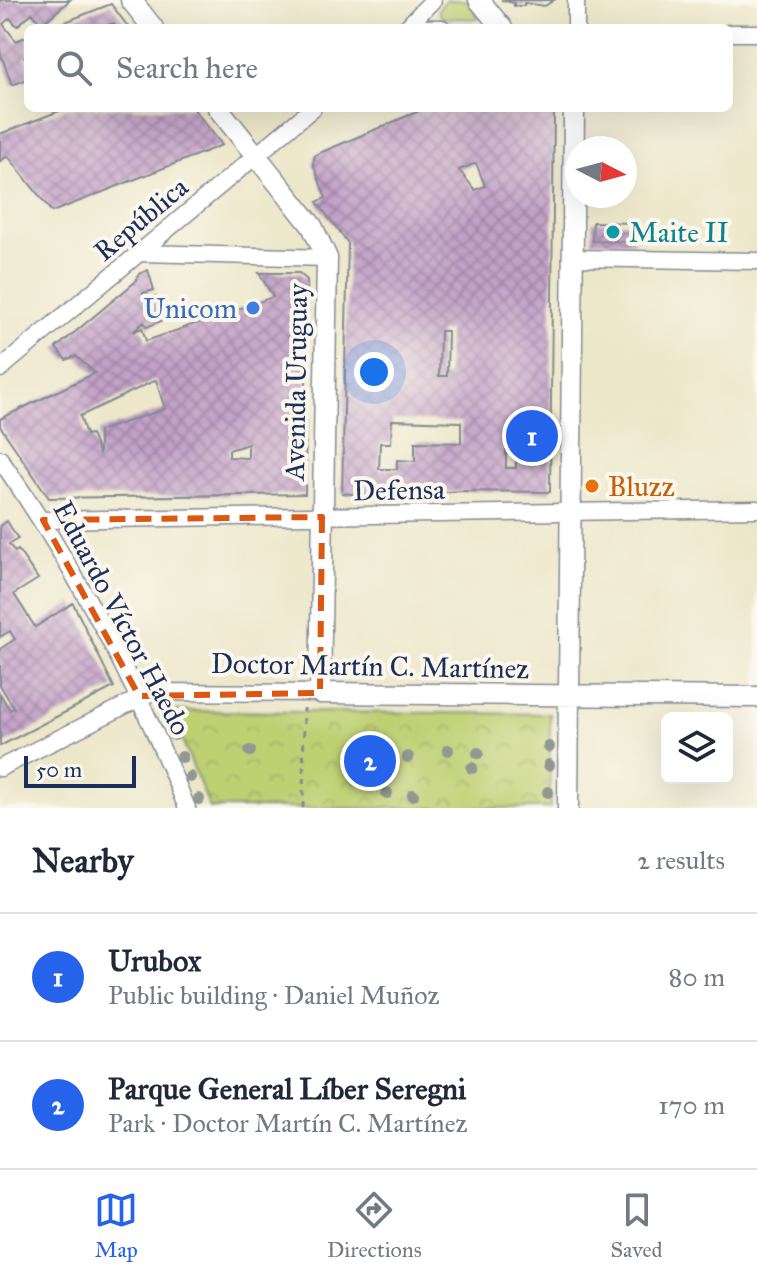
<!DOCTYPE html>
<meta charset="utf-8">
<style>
body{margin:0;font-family:"IM FELL Great Primer",serif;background:#f6f6f7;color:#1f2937}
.controls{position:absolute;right:24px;bottom:24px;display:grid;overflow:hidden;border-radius:12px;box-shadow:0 8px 32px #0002}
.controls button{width:72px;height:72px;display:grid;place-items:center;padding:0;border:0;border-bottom:2px solid #e0e1e3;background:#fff;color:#1f2937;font:40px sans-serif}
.compass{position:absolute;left:565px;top:136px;width:72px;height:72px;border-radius:50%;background:#fff;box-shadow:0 8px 32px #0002;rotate:96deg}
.scale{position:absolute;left:24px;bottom:20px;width:112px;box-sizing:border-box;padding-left:8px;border:4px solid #1b2f5e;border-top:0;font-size:22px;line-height:28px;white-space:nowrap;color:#1b2f5e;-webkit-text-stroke:6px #fbf7ec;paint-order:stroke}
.you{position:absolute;left:374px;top:372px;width:28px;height:28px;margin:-20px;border:6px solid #fff;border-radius:50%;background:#1a73e8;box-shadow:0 0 0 12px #1a73e833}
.badge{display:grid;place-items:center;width:52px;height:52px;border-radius:50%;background:#2563eb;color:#fff;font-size:26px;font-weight:700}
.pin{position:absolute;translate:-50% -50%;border:4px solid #fff;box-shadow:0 2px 8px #0006}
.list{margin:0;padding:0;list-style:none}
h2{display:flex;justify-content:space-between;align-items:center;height:104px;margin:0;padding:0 32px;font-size:34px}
h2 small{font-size:26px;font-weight:400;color:#747a83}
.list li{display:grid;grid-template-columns:52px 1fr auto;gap:24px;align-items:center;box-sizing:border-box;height:128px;padding:0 32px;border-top:2px solid #e0e1e3}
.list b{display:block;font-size:30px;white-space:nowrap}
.list p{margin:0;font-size:26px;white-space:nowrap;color:#747a83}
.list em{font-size:26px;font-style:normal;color:#747a83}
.icon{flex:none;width:44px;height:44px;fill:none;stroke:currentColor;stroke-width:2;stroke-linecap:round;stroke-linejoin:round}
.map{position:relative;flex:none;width:757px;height:808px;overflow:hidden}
.search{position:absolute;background:#fff;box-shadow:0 8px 32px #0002;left:24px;right:24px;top:24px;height:88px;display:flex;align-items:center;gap:20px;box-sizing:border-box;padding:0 28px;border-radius:12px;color:#747a83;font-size:30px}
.sheet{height:360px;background:#fff}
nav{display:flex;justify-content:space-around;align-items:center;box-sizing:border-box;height:112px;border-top:2px solid #e0e1e3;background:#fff;font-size:22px;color:#747a83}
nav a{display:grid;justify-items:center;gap:4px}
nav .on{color:#2563eb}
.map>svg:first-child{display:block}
.grass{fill:#bfd073;stroke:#6d8068;stroke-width:2}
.park{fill:url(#park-crowns);stroke:#6d8068;stroke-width:2}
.building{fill:url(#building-cross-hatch);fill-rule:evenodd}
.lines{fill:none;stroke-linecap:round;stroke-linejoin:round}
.minor-casing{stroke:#848b94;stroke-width:19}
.tertiary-casing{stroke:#848b94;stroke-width:23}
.path{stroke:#848b94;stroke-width:3;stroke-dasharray:6 6;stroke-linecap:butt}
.minor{stroke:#fff;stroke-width:16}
.tertiary{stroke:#fff;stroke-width:20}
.tree{fill:#909891}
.marked{fill:none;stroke:#de5710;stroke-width:6;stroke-dasharray:16 10;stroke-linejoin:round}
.culture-dot{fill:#0f9aa8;stroke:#fbf7ec;stroke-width:3}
.shop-dot{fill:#3f7fe0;stroke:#fbf7ec;stroke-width:3}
.food-dot{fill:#e8710a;stroke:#fbf7ec;stroke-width:3}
.labels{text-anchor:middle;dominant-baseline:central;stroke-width:8;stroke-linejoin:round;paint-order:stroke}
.street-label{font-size:28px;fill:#1b2f5e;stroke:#fbf7ec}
.culture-label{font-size:28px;fill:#0d838f;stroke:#fbf7ec;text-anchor:start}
.shop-label{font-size:28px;fill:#366cbe;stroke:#fbf7ec;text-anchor:end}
.food-label{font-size:28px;fill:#c56008;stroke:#fbf7ec;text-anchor:start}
</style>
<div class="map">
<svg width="757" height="808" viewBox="0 0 757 808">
<defs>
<pattern id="park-crowns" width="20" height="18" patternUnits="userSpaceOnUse" patternTransform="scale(2)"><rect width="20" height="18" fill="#bfd073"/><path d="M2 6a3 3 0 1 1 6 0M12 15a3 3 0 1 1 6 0" fill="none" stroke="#a4b366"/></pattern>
<pattern id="building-cross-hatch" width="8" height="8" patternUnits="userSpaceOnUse" patternTransform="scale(2)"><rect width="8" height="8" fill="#c3a1c7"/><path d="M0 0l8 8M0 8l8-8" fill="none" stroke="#9e84a5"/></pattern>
</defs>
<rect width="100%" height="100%" fill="#fbf7ec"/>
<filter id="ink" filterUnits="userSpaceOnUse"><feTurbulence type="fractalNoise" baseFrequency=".0125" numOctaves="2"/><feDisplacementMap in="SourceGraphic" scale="16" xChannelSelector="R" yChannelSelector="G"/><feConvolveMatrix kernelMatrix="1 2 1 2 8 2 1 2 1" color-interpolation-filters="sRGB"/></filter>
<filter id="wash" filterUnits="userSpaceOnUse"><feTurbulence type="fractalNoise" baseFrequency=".006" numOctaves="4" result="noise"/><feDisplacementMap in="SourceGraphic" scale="32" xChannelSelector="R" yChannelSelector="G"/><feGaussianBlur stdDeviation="1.8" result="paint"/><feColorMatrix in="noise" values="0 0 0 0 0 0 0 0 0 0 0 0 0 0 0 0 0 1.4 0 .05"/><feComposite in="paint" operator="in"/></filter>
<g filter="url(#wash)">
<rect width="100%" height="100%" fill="#ede7ca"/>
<!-- grass -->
<path class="grass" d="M446,0h23l10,19 -37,-1 -4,-8z"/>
<!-- park -->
<path class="park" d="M170,711l380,3v94h-340z"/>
<g id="blocks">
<!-- building -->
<path class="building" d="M0,0h70l-28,24 -10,-11 -15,13 -7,-8 -7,6 13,17 12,-5v20l-4,1 4,4v18l-16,6 -12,-33z
M501,0h53l-9,6 -21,-3v3h-10v-3z
M111,4l18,24h-14l-1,-5 -14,5h-50z
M67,108h126l29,37 -170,67 -44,-56 -8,5v-27z
M426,108h128l-4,384 -90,-1 -82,6 -36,-4 6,-250 -31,-41 9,-4 -13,-34 2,-9zM476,163l9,23 -10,4 -16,-20zM440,331h8l-1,45h-8zM392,420l69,2v21l-46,-1v19l-18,-1v9h-18l1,-26h11zM506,445h10v23h-10z
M593,222l42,1 -1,19 -42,-1z
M148,270l6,20 -11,3 1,6 12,-3 7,24 -16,7 -3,-5 -11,10 9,-4 4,13 127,-44 -14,-24h40l8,7 -2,214 -256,4 -49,-72v-7l95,-46 -19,-17 -10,4 -10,-12 79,-66 4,-8zM156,380l9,29 -66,22v24l-8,-21 -5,1 -6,-19zM248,444v14l-19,-1v-7z
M7,521l11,18 -9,5 6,8 3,-2 20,29 -24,15 21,33 38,-24 41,84 -114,59v-52l10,16 4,-2 -14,-23v-36l15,-10 -5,-8 -10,6v-111z"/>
</g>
</g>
<g filter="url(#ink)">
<use href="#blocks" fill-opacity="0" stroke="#848b94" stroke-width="2"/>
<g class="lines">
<defs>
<path id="minor" d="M407,27l35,1
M406,28l27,-28
M576,28v-28
M729,33h28
M141,253l186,5
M571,258l186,3
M0,369l313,-261
M0,459c76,109 137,225 187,349
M43,520l714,-11
M0,768l152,-76 168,1"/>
<path id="tertiary" d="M131,0l22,28
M479,0l23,28
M218,108l94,118 15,32 -7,435 437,4
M568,808l6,-700"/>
</defs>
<!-- minor casing -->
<use href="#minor" class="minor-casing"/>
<!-- tertiary casing -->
<use href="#tertiary" class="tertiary-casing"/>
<!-- path -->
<path class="path" d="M303,808l1,-100"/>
<!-- minor -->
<use href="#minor" class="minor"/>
<!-- tertiary -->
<use href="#tertiary" class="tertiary"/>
</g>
<!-- trees -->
<g class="tree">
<circle cx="174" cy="735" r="6"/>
<circle cx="549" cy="747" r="6"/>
<circle cx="448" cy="750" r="6"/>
<circle cx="250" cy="751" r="6"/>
<circle cx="478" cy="753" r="6"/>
<circle cx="182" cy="757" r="6"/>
<circle cx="408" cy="757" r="6"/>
<circle cx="367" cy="760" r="6"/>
<circle cx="549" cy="765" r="6"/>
<circle cx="472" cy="768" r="6"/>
<circle cx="190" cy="777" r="6"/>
<circle cx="548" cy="792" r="6"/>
<circle cx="387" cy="793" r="6"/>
<circle cx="413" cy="795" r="6"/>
<circle cx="199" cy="799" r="6"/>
</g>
</g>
<!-- marked area -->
<path class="marked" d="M322,517l-2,176 -181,3 -96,-176z"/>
<!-- markers -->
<circle class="culture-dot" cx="613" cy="232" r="8"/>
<circle class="shop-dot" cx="253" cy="308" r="8"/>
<circle class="food-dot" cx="592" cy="486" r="8"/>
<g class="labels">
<!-- street labels -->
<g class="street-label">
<text transform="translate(141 219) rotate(-40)">República</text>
<text transform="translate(296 382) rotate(-89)">Avenida Uruguay</text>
<text transform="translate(399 490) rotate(-1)">Defensa</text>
<text transform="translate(122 618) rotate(62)">Eduardo Víctor Haedo</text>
<text transform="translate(370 666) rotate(1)">Doctor Martín C. Martínez</text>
</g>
<!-- culture labels -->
<g class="culture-label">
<text x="629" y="232">Maite II</text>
</g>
<!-- shop labels -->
<g class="shop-label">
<text x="237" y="308">Unicom</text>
</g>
<!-- food labels -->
<g class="food-label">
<text x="608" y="486">Bluzz</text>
</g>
</g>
</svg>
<div class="controls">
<button><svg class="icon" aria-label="layers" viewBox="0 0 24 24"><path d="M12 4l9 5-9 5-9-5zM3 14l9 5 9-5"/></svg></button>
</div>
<svg class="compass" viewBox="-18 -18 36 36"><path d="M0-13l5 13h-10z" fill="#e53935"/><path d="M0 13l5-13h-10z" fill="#747a83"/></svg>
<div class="scale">50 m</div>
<div class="you"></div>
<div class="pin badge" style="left:532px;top:436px">1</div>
<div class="pin badge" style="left:370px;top:761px">2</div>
<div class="search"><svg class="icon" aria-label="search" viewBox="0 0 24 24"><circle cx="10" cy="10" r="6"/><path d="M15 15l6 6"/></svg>Search here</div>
</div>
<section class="sheet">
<h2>Nearby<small>2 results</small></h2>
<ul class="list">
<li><span class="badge">1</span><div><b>Urubox</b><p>Public building · Daniel Muñoz</p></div><em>80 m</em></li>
<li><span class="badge">2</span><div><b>Parque General Líber Seregni</b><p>Park · Doctor Martín C. Martínez</p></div><em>170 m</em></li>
</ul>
</section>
<nav>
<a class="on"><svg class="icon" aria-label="map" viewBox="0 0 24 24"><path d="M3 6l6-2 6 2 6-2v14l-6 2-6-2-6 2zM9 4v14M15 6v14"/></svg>Map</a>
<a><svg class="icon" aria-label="directions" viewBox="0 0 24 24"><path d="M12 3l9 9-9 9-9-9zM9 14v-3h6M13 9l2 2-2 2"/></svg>Directions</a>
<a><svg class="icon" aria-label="saved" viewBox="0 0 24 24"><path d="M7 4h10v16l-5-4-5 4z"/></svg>Saved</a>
</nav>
